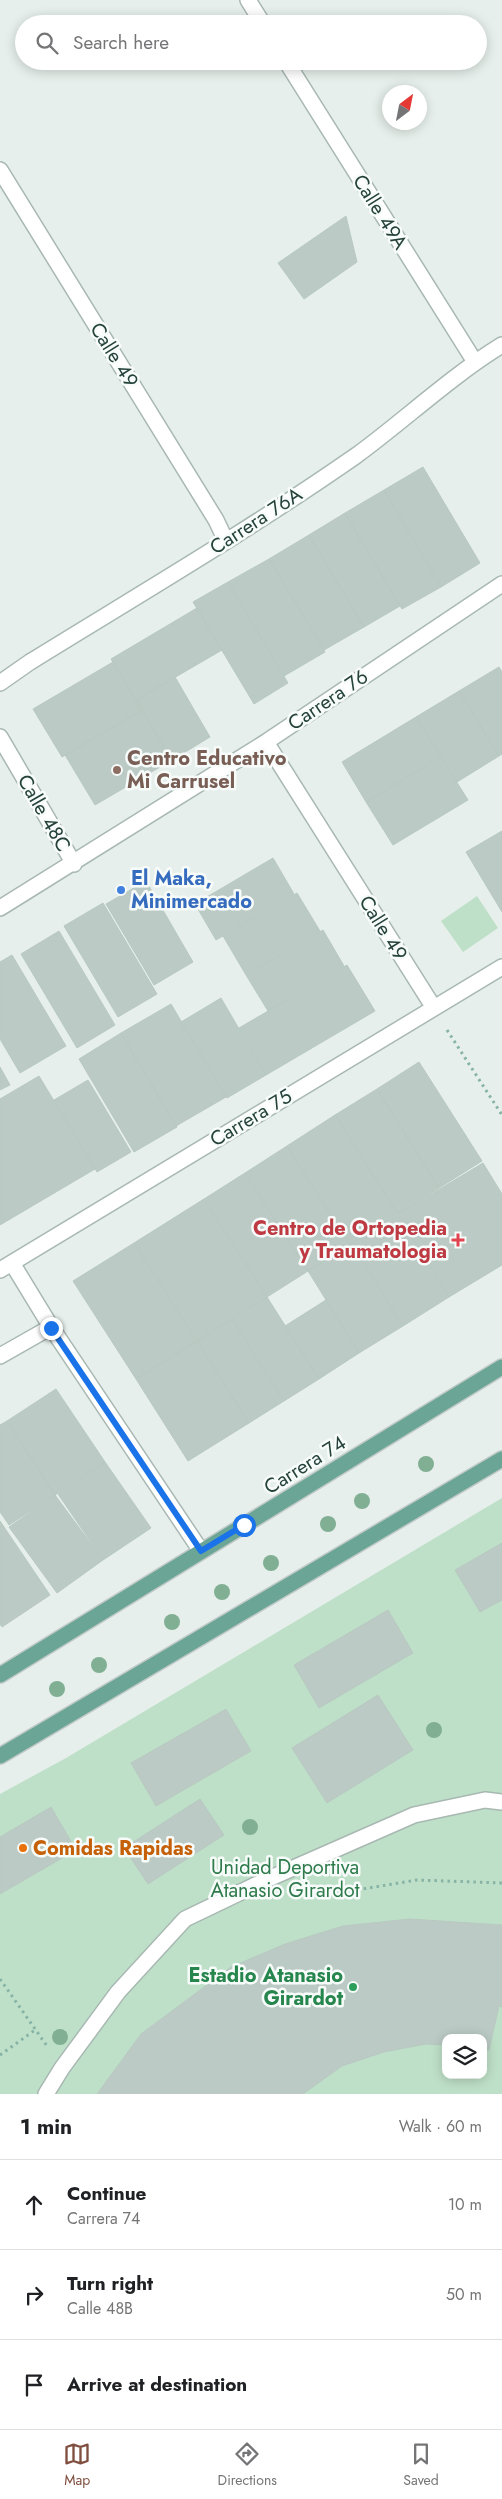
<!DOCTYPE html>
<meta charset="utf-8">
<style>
body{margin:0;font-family:Jost,sans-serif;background:#f6f6f6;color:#202124}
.controls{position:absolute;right:15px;bottom:15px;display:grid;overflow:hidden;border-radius:10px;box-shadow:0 2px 12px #0003}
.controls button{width:45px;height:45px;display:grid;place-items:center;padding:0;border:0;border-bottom:1px solid #e0e0e0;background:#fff;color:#202124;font:25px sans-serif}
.compass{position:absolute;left:382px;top:85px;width:45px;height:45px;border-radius:50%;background:#fff;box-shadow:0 2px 12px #0003;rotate:32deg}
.stop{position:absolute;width:15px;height:15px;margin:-11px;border:4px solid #1a73e8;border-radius:50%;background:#fff}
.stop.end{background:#1a73e8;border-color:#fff;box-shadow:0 1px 5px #0008}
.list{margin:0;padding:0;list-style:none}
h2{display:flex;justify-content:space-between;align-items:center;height:65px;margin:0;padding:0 20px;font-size:21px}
h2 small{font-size:16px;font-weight:400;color:#757577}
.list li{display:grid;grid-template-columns:32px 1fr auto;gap:15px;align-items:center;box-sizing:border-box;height:90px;padding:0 20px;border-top:1px solid #e0e0e0}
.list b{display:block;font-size:19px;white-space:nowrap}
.list p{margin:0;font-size:16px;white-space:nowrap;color:#757577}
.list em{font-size:16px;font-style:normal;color:#757577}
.icon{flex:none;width:28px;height:28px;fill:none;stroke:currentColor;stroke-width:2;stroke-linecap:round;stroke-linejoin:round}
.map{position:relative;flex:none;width:502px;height:2094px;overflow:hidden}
.search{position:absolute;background:#fff;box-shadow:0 2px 12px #0003;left:15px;right:15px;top:15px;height:55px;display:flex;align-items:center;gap:12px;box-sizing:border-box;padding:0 18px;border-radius:28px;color:#757577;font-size:19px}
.sheet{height:335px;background:#fff}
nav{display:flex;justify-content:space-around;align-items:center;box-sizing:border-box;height:70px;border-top:1px solid #e0e0e0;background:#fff;font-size:14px;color:#757577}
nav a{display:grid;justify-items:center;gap:2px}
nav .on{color:#7f4e3f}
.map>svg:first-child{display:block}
.green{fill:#bfe0c8;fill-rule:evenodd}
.building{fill:#bbcac4;stroke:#b8c9c2}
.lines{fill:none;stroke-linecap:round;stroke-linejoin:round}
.minor-casing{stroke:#a8b8b2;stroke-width:18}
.major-casing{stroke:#c2cac8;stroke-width:18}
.path{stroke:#86b3a5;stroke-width:3;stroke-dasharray:2.5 4;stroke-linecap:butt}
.minor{stroke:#fff;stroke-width:15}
.major{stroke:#6aa596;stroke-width:15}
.tree{fill:#80af93}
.route{stroke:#1a73e8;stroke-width:6}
.education-dot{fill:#8d6e63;stroke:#f7fbf9;stroke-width:2}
.shop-dot{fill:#3f7fe0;stroke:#f7fbf9;stroke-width:2}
.health-dot{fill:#e0444e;stroke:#f7fbf9;stroke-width:2}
.food-dot{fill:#e8710a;stroke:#f7fbf9;stroke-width:2}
.leisure-dot{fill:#2e9e5b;stroke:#f7fbf9;stroke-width:2}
.labels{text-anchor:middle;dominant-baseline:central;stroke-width:5;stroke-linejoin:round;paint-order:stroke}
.street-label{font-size:20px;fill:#24423a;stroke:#f7fbf9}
.education-label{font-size:20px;font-weight:bold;fill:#785e54;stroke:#f7fbf9;text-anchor:start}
.shop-label{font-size:20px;font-weight:bold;fill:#366cbe;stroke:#f7fbf9;text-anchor:start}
.health-label{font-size:20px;font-weight:bold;fill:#be3a42;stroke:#f7fbf9;text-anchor:end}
.food-label{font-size:20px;font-weight:bold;fill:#c56008;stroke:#f7fbf9;text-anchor:start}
.park-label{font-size:20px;fill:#2d7a4b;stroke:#f7fbf9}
.leisure-label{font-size:20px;font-weight:bold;fill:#27864d;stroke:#f7fbf9;text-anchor:end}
</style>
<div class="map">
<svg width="502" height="2094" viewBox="0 0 502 2094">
<rect width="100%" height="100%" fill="#e6efeb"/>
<!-- green -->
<path class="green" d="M477,896l21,32 -35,24 -22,-31z
M502,1498v596h-502v-300l66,-36zM446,2038h37v37h-37z"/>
<!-- building -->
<path class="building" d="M346,216l11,46 -53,37 -26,-36z
M423,467l57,96 -39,24 -57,-97z
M384,490l57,97 -39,22 -57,-96z
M345,513l55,93 -36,21 -55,-92z
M309,535l55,92 -40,23 -55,-91z
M269,559l56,93 -41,24 -56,-94z
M228,582l60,101 -34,21 -61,-102z
M197,608l25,42 -86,50 -25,-41z
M113,662l29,48 -80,47 -29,-48z
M499,667l3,5v82l-3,2 -40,-65z
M175,677l35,60 -38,23 -36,-60z
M459,691l40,65 -42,26 -41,-65z
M142,710l30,50 -77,45 -30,-50z
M416,717l25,40 -75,45 -24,-40z
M441,757l27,43 -75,45 -27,-43z
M502,831v81l-36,-60z
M273,858l21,36 -78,46 -21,-36z
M146,881l47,81 -39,23 -48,-81z
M297,893l23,38 -74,44 -23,-39z
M103,903l54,91 -39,23 -54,-91z
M323,930l21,36 -76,45 -22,-36z
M59,931l56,94 -38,23 -56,-94z
M12,955l54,91 -46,27 -20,-34v-77z
M347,965l28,46 -109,64 -27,-47z
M221,998l45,77 -39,23 -46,-76z
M171,1004l55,93 -50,29 -55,-93z
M121,1033l56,94 -43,25 -55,-93z
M419,1062l63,99 -43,27 -62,-99z
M0,1067l10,18 -10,5z
M39,1076l56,93 -95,56v-126z
M88,1080l43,72 -34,20 -43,-72z
M377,1089l62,99 -41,26 -63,-99z
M335,1115l63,99 -48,31 -63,-99z
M287,1146l63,99 -42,26 -63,-98z
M483,1163l19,31v71l-53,32 -51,-83z
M245,1173l63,98 -41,26 -63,-98z
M204,1199l63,98 -70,44 -63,-98z
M398,1215l51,82 -46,29 -51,-82z
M134,1243l63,98 -61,38 -63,-98z
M352,1244l51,82 -44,27 -51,-82z
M267,1297l52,82 -35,22 -52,-82z
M326,1300l33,53 -40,26 -34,-53z
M232,1319l52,82 -35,22 -52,-82z
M197,1341l52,82 -61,38 -52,-82z
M56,1389l49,73 -50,33 -48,-74z
M7,1421l48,74 -46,30 -9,-13v-87z
M105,1462l46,66 -48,32 -45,-66z
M55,1495l48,65 -46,33 -48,-66z
M0,1521l50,74 -48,32 -2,-3z
M502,1543v57l-22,12 -25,-42z
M388,1610l25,43 -94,55 -25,-43z
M378,1695l35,55 -86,53 -35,-55z
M226,1709l25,42 -95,55 -25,-43z
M200,1799l24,36 -76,49 -24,-36z
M51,1807l25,43 -76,44v-57z
M410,1919l92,6v82l-3,-1 -10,44 -6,-1v-11h-37v7l-20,-1 -42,8 -42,14 -39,28h-206l44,-60 90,-67 54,-23 58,-18z"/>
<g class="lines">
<defs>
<path id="minor" d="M248,0l15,24
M286,61l189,301
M0,170l216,350 10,21
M0,683l30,-21c110,-68 221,-133 327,-207 49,-36 93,-78 145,-110
M0,737l74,127
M266,742l168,266
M0,908l266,-166 236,-158
M12,1263l39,64 150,224
M0,1270l502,-303
M0,1356l51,-29
M46,2094l16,-26 56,-76 67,-73 81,-39 148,-65 71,-15 17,2"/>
<path id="major" d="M0,1675l502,-308
M0,1756l502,-297"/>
</defs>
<!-- minor casing -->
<use href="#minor" class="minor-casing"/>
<!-- major casing -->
<use href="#major" class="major-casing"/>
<!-- path -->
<path class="path" d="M447,1030l55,85
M338,1893l79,-13 85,3
M0,1979l47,67
M0,2055l35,-25"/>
<!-- minor -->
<use href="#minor" class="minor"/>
<!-- major -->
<use href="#major" class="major"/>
</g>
<!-- trees -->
<g class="tree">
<circle cx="426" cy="1464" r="8"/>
<circle cx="362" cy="1501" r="8"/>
<circle cx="328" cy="1524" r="8"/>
<circle cx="271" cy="1563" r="8"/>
<circle cx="222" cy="1592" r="8"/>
<circle cx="172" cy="1622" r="8"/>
<circle cx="99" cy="1665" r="8"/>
<circle cx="57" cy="1689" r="8"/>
<circle cx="434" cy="1730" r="8"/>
<circle cx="250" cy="1827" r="8"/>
<circle cx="60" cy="2037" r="8"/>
</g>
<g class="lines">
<!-- route -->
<path class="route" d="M51,1328l150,223 43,-26"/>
</g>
<!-- markers -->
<circle class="education-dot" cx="117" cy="770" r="5"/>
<circle class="shop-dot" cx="121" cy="890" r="5"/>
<path class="health-dot" d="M455.5 1232.5h5v5h5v5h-5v5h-5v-5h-5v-5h5z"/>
<circle class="food-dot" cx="23" cy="1848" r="5"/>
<circle class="leisure-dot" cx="353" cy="1987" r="5"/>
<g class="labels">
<!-- street labels -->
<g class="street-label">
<text transform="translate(380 212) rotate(58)">Calle 49A</text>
<text transform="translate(114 355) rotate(58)">Calle 49</text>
<text transform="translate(256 521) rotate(-33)">Carrera 76A</text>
<text transform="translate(328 700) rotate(-34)">Carrera 76</text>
<text transform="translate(44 813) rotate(60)">Calle 48C</text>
<text transform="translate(383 928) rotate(58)">Calle 49</text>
<text transform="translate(251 1118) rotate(-31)">Carrera 75</text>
<text transform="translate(305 1465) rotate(-32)">Carrera 74</text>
</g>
<!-- education labels -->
<g class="education-label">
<text x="127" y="758">Centro Educativo<tspan x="127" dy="23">Mi Carrusel</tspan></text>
</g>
<!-- shop labels -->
<g class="shop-label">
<text x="131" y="878">El Maka,<tspan x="131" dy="23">Minimercado</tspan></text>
</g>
<!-- health labels -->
<g class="health-label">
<text x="447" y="1228">Centro de Ortopedia<tspan x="447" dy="23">y Traumatologia</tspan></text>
</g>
<!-- food labels -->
<g class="food-label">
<text x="33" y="1848">Comidas Rapidas</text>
</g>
<!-- park labels -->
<g class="park-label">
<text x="285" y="1867">Unidad Deportiva<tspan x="285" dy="23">Atanasio Girardot</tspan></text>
</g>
<!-- leisure labels -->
<g class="leisure-label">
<text x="343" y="1975">Estadio Atanasio<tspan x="343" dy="23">Girardot</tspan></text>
</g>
</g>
</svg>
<div class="controls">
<button><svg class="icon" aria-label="layers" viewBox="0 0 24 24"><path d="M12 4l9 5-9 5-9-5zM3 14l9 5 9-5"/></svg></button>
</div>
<svg class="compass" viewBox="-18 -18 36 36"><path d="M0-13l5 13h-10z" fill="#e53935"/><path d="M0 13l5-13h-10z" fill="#757577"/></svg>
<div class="stop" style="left:244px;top:1525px"></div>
<div class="stop end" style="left:51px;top:1328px"></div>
<div class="search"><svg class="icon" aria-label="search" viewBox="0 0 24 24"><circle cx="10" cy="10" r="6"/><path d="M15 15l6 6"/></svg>Search here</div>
</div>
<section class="sheet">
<h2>1 min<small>Walk · 60 m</small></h2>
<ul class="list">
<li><svg class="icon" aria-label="ahead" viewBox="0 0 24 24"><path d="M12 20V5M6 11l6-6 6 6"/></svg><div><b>Continue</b><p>Carrera 74</p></div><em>10 m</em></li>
<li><svg class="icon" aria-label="right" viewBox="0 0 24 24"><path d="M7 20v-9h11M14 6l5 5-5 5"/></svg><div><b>Turn right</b><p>Calle 48B</p></div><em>50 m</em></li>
<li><svg class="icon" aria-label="arrive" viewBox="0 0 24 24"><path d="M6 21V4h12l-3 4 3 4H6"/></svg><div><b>Arrive at destination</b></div></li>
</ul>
</section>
<nav>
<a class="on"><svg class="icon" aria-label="map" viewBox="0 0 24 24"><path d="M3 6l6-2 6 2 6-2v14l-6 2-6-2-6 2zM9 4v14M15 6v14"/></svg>Map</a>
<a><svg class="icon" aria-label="directions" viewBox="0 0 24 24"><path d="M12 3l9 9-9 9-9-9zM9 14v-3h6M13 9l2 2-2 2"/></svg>Directions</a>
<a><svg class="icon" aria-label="saved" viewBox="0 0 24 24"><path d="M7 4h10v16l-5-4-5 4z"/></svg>Saved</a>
</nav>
